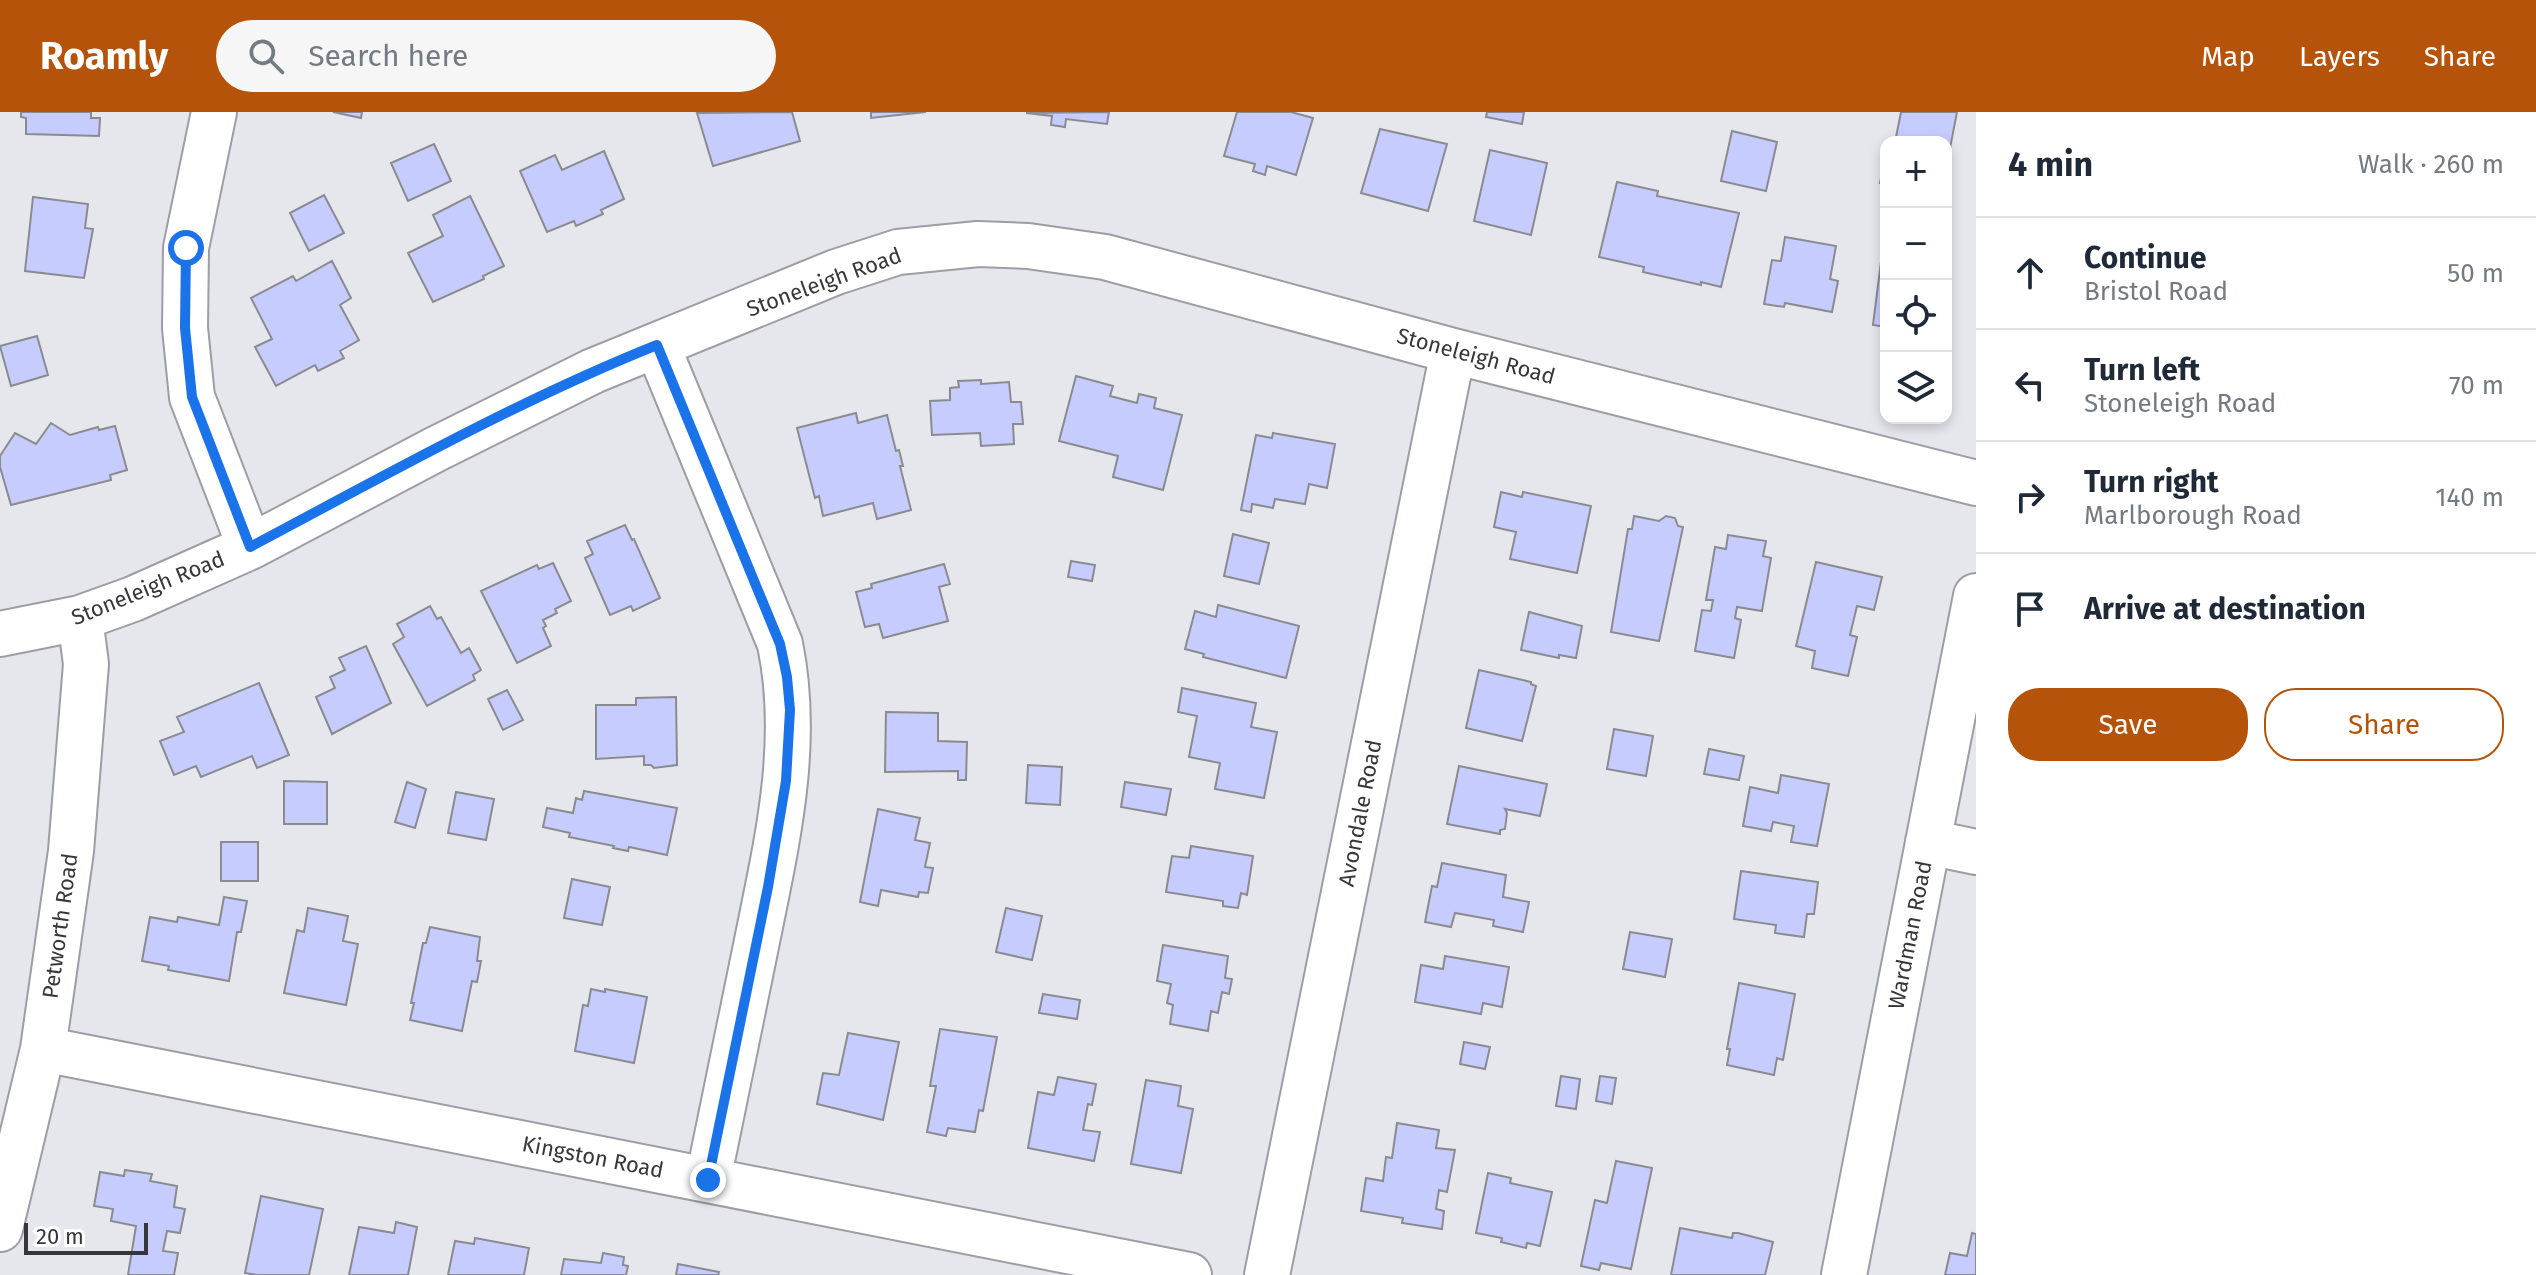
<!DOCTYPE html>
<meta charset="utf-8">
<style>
body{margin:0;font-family:"Fira Sans",sans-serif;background:#f6f6f7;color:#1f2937}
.controls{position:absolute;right:24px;top:24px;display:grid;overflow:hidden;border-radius:16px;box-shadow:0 4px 12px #0003}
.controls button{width:72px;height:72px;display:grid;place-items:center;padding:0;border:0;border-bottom:2px solid #e0e1e3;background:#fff;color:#1f2937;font:40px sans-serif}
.scale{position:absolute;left:24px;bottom:20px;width:124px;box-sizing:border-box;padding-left:8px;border:4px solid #373739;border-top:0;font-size:22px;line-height:28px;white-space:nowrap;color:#373739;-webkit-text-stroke:6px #fff;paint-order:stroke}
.stop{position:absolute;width:24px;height:24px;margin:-18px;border:6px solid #1a73e8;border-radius:50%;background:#fff}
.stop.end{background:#1a73e8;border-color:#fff;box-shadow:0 2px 8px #0008}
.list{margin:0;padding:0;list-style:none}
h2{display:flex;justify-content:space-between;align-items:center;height:104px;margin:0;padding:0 32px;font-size:34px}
h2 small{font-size:26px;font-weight:400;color:#747a83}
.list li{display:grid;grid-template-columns:52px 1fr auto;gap:24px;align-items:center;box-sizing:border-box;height:112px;padding:0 32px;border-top:2px solid #e0e1e3}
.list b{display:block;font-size:30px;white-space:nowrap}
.list p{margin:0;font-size:26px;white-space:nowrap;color:#747a83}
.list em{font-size:26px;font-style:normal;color:#747a83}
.actions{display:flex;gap:16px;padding:24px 32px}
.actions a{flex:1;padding:18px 0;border:2px solid #b45309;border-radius:32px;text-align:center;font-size:28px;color:#b45309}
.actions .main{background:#b45309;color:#fff}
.icon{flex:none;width:44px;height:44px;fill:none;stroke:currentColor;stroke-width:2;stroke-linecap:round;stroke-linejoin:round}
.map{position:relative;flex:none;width:1976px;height:1163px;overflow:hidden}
header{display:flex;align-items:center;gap:48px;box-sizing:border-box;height:112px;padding:0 40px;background:#b45309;color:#fff}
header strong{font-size:38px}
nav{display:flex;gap:44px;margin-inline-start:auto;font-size:28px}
.search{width:560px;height:72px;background:#f6f6f7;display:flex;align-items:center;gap:20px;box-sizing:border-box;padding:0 28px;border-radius:44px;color:#747a83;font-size:30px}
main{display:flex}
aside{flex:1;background:#fff}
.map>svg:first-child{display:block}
.building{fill:#c7ccff;stroke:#8a8b90;stroke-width:2}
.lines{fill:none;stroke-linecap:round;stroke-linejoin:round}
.minor-casing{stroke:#9d9da3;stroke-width:48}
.minor{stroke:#fff;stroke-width:44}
.route{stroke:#1a73e8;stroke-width:10}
.labels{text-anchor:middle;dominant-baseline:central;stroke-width:8;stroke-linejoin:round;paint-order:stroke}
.street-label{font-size:22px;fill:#373739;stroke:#fff}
</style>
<header>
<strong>Roamly</strong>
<div class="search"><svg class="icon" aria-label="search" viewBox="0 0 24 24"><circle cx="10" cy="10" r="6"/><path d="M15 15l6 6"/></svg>Search here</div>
<nav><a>Map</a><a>Layers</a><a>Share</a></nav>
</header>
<main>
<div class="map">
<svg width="1976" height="1163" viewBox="0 0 1976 1163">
<rect width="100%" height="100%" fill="#e6e7ed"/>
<!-- building -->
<path class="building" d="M21,0h70v6h9l-1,18 -73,-2v-16l-5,-1z
M333,0h29l-1,6z
M792,0l8,29 -87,25 -16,-53z
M871,0h55l-55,6z
M1109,0l-2,12 -41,-5 -1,8 -14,-2 1,-9 -26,-3z
M1237,0h54l22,6 -17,57 -29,-9 -2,9 -12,-4 2,-7 -31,-8z
M1487,0h37l-2,12 -36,-7z
M1901,0h56l-11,57v-27h-51z
M1380,17l67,15 -19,67 -67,-18z
M1732,19l45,11 -11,49 -45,-10z
M434,32l17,37 -43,20 -17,-38z
M1490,38l57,13 -16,72 -57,-14z
M604,39l20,48 -23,11 2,4 -27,12 -2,-5 -27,11 -27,-61 35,-16 7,15z
M1885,47h1v25l-6,-1z
M1617,70l41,9 -1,5 82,17 -18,74 -20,-5v3l-58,-13 1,-5 -45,-10z
M324,83l20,38 -35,18 -19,-38z
M470,84l34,70 -21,10 1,3 -51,23 -25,-49 35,-17 -10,-21z
M33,85l55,7 -3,24 8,1 -9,49 -59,-7z
M1785,125l51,9 -6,33 8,2 -6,31 -47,-9 -1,4 -20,-3 8,-44 9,1z
M1884,126h2v89l-13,-2z
M332,149l19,37 -11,7 19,35 -19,11 4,7 -26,13 -3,-6 -39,21 -21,-39 17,-8 -21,-41 42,-22 3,5z
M37,224l11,39 -37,11 -11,-40z
M1076,264l37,10 -3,10 27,7 2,-9 17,4 -2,10 28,7 -19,75 -50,-13 5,-21 -59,-15z
M981,268v4l28,-2 2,20h10l2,22h-10l1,20 -33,2 -1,-13 -48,2 -2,-34 20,-1v-12l9,-1 -1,-6z
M856,301l2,10 29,-8 9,36 3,-1 4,16h-3l11,44 -34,9 -4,-16 -50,13 -4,-20 -4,2 -18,-70z
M51,311l19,12 28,-8 1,3 16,-4 12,44 -17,5 1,5 -100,25 -11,-38v-11l15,-23 21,11z
M1273,321l62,11 -8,44 -18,-4 -4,20 -30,-5 -2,9 -21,-4 -1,8 -10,-2 15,-75 16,3z
M1501,380l21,5 1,-5 68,14 -14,67 -67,-14 6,-27 -22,-5z
M1634,404l25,5 7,-5 9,2 3,8 5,1 -24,114 -48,-9 17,-103h4z
M625,413l7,15 2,-1 26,59 -27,13 -2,-5 -21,9 -25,-57 8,-4 -6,-13z
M1233,422l36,9 -10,41 -35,-8z
M1728,423l38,6 -3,15 8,2 -9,53 -25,-4 -2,11 6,2 -7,38 -39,-7 7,-41 9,1 2,-11h-7l9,-53 11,2z
M1071,449l24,4 -3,16 -24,-4z
M1816,450l66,15 -8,33 -17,-4 -7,29 7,2 -9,39 -36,-8 3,-17 -19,-5z
M553,451l18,38 -16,8 2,4 -14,7 3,6 -3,2 8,18 -34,17 -36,-72 56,-26 2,4z
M944,452l6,20 -11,3 9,34 -65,17 -4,-14 -14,3 -9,-35 16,-4 -1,-4z
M1218,493l81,21 -13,52 -83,-21 1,-3 -19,-5 10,-38 21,6z
M430,494l7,13 4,-2 20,36 8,-5 12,22 -8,5 2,5 -48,26 -34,-62 11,-7 -7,-13z
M1529,500l53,14 -6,32 -17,-3v3l-38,-8z
M366,534l25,57 -59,31 -16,-37 19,-9 -5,-11 15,-7 -6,-12z
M1479,558l52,12v2l5,2 -14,55 -56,-13z
M259,571l30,72 -32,13 -5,-12 -51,21 -5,-11 -22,9 -14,-34 24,-9 -7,-15z
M1182,576l74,15 -5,24 26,5 -13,66 -49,-9 5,-26 -31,-6 8,-41 -19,-4z
M507,578l16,30 -20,10 -15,-31z
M676,585l1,68 -23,3 -3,-3h-7v-9l-48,3v-54h40v-7z
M886,600l52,1v28l29,1 -1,38h-8v-9l-73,1z
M1614,617l39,7 -7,40 -39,-7z
M1709,637l35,7 -5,24 -35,-6z
M1028,653l34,2 -2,38 -34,-2z
M1459,654l88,18 -7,32 -35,-7 2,4 -2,16 -5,1v4l-53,-10z
M1781,663l48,9 -12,62 -26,-4 3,-16 -21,-4 -2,9 -28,-5 7,-39 28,6z
M284,669l43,1v42h-43z
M407,670l19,7 -11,39 -20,-6z
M1125,670l46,7 -5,26 -45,-8z
M584,679l93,17 -10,47 -38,-8 -1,4 -15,-3 1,-2 -45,-9 1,-4 -27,-6 4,-19 26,5 3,-15 6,2z
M456,680l38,7 -8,41 -38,-7z
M878,697l42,9 -5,22 15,3 -5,24 8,1 -5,25 -9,-1 -1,5 -37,-7 -3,16 -18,-4z
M221,730h37v39h-37z
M1191,734l62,10 -6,39 -6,-2 -3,15 -15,-2v-5l-57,-9 6,-36 17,2z
M1442,751l64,12 -3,22 26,5 -6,30 -30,-6 1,-6 -39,-7 -4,14 -26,-5 7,-36 5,1z
M1741,759l77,11 -4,32h-7l-3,23 -29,-4 1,-8 -42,-6z
M572,767l38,8 -8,38 -38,-7z
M224,785l23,4 -6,31h-4l-8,49 -61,-11 1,-4 -27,-5 8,-44 27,5 1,-5 41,8z
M308,796l40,8 -5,25 15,3 -12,61 -62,-12 13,-63 7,2z
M1006,796l36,8 -10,44 -36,-8z
M430,815l50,10 -3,24h4l-4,21 -5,-1 -10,50 -52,-11 4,-17h-3l12,-60h3z
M1630,820l42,7 -7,38 -42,-8z
M1163,833l65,11 -3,22 7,1 -3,15 -7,-2 -4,21 -7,-2 -3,20 -38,-7 3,-19 -6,-2 4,-19 -14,-3z
M1445,844l64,11 -7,40 -19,-4 -2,11 -66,-12 6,-37 22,4z
M1739,871l56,11 -12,66 -6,-2 -3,17 -47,-10 3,-16h-3z
M591,877l14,3v-3l42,8 -13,66 -59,-12 8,-46 5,1z
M1043,882l37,6 -3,19 -38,-6z
M940,917l57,8 -14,74 -4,-1 -4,22 -27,-4 -2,8 -19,-4 9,-46h-6z
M848,921l51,9 -16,78 -66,-16 6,-31 16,2z
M1464,930l26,5 -5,22 -25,-5z
M1561,964l19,3 -4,30 -20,-3z
M1600,964l16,2 -4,26 -16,-3z
M1058,965l38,7 -4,21 -4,-1 -5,26 17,2 -6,29 -66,-13 10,-56 16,3z
M1146,968l35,6 -3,20 15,3 -12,64 -50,-9z
M1397,1011l42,7 -3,18 19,2 -8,42 -8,-2 -3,19 8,2 -2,18 -40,-6 1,-5 -42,-7 5,-33 17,3 3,-24 6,1z
M1616,1049l36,7 -21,101 -30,-6 -2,7 -18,-4 14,-66 12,3z
M125,1058l27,4 -2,7 27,5 -3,21 11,2 -5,24 -13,-2 -4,20 15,2 -4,22h-46l8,-49 -25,-5 2,-12 -19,-3 6,-34 24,4z
M1488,1061l23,5 -1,5 42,9 -12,54 -13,-3 -1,5 -25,-6 1,-4 -26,-5z
M261,1084l62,13 -14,66h-52l-12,-2z
M396,1110l21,5 -9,48h-59l10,-48 35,6z
M1680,1116l52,10 1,-5h5l35,9 -8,33h-94z
M1972,1121l4,1v41h-31l5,-22 17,3z
M475,1126l54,10 -5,27h-76l7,-34 19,3z
M603,1141l21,4 -1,8 5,1 -2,9h-65l3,-16 37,4z
M678,1152l41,8 -1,3h-42z"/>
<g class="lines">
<defs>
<path id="minor" d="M214,0l-28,136 -1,80 7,69 58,150
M657,233l123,299c21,102 -4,202 -24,302 -16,78 -32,156 -48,234
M0,522l80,-16 53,-19 117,-52 186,-98 157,-78 243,-99 62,-20 80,-8 50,2 77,11 348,94 523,132
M1928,730l48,10
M43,937l1146,226
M0,1117l43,-180 28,-198 15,-187 -6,-46
M1267,1163l186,-924
M1844,1163l132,-679"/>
</defs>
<!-- minor casing -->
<use href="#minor" class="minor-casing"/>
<!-- minor -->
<use href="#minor" class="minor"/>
</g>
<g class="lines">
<!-- route -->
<path class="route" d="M186,136l-1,80 7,69 58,150c134,-71 267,-146 407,-202l123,299 7,33 3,33 -4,71 -18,106 -60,293"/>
</g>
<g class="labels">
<!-- street labels -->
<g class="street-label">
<text transform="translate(824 170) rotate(-20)">Stoneleigh Road</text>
<text transform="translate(1476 244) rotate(15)">Stoneleigh Road</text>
<text transform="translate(148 476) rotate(-22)">Stoneleigh Road</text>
<text transform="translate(1360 701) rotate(-79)">Avondale Road</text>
<text transform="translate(60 814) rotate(-82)">Petworth Road</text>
<text transform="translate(1910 823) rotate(-79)">Wardman Road</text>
<text transform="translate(593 1045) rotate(11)">Kingston Road</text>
</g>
</g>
</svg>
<div class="controls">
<button>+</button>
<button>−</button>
<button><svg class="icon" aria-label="locate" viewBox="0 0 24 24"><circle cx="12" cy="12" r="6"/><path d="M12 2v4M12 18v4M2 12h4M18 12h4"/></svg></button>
<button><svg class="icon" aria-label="layers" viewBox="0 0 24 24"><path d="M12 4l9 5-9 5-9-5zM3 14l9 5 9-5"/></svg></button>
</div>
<div class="scale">20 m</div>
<div class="stop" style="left:186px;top:136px"></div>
<div class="stop end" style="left:708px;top:1068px"></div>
</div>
<aside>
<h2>4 min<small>Walk · 260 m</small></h2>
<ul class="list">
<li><svg class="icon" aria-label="ahead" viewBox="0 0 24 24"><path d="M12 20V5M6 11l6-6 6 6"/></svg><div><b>Continue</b><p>Bristol Road</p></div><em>50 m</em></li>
<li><svg class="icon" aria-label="left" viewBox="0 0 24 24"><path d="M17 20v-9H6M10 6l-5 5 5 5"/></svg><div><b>Turn left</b><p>Stoneleigh Road</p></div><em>70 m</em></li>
<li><svg class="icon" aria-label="right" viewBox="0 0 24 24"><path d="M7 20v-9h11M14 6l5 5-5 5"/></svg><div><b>Turn right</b><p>Marlborough Road</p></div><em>140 m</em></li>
<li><svg class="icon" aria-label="arrive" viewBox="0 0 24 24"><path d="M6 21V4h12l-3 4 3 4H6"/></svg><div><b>Arrive at destination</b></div></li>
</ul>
<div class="actions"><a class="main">Save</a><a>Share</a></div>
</aside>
</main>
